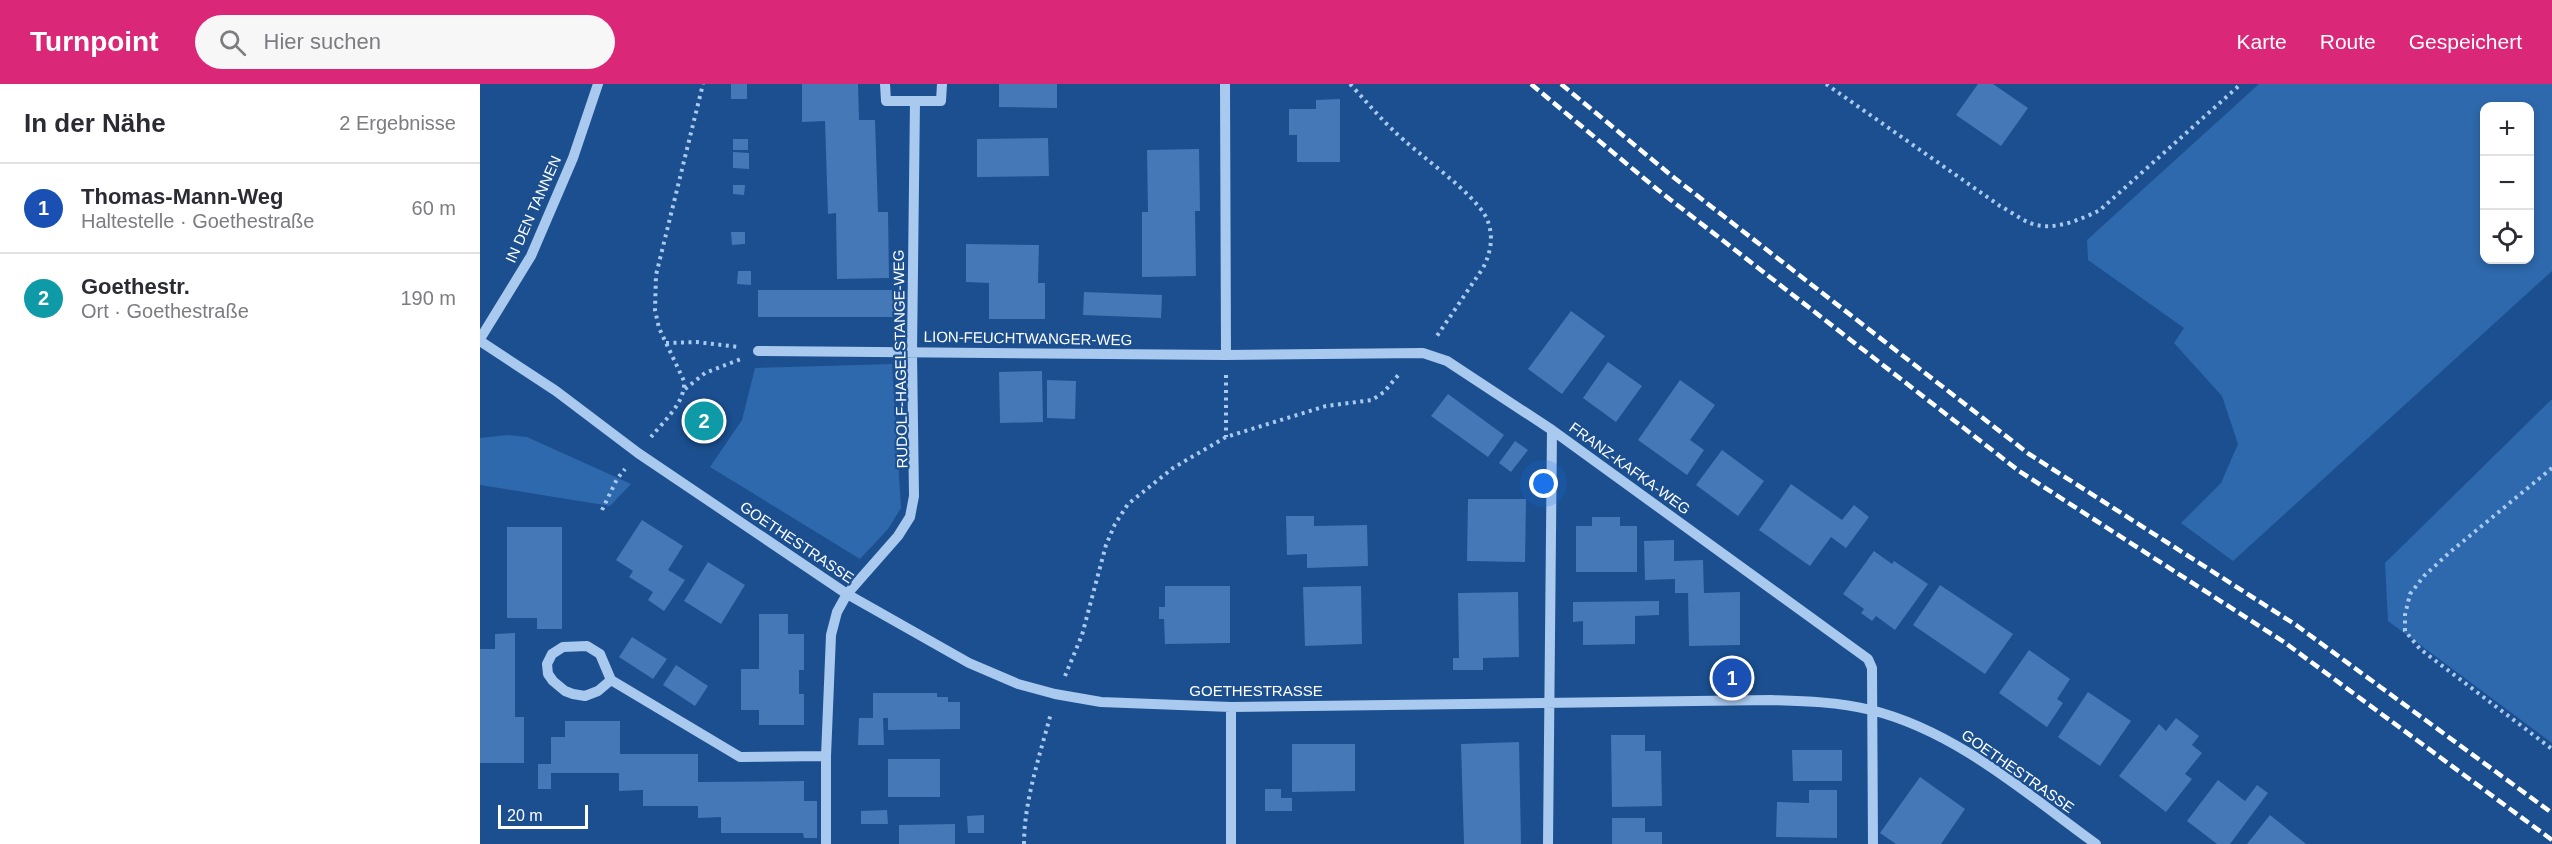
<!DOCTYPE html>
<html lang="de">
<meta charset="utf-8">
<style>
body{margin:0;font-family:Helvetica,sans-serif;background:#f7f7f7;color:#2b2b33}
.controls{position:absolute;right:18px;top:18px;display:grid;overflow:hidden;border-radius:12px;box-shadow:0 3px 9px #0003}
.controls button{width:54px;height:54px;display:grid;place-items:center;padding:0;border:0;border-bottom:2px solid #e1e1e2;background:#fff;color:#2b2b33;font:30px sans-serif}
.scale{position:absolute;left:18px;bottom:15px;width:90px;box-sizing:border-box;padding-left:6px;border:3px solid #fff;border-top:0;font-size:16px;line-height:21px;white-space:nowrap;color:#fff;-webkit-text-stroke:4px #1b4f8f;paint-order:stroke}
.you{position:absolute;left:1064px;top:400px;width:21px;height:21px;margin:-15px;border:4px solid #fff;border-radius:50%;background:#1a73e8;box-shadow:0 0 0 9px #1a73e833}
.badge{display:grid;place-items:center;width:39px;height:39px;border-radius:50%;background:#db2777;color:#fff;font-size:20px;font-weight:700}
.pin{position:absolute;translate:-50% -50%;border:3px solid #fff;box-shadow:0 2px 6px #0006}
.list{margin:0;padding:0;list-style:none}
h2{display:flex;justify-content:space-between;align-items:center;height:78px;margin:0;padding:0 24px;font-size:26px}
h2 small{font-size:20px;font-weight:400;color:#7c7c81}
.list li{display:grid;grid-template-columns:39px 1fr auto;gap:18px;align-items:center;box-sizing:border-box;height:90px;padding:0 24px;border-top:2px solid #e1e1e2}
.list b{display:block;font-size:22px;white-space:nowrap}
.list p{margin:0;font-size:20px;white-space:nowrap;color:#7c7c81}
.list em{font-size:20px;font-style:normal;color:#7c7c81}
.icon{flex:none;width:33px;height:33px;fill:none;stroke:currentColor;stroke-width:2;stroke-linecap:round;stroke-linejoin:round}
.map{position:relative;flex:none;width:2072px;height:760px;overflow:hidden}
header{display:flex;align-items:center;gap:36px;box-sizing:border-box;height:84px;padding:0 30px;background:#db2777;color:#fff}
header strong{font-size:28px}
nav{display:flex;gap:33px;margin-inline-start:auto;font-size:21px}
.search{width:420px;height:54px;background:#f7f7f7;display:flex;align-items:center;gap:15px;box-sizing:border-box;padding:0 21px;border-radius:33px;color:#7c7c81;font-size:22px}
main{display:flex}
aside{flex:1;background:#fff}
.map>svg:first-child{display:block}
.green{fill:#2e69ad;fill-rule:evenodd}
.building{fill:#4478b7}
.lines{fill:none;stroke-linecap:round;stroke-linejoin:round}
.path{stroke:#a9c9ee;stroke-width:4;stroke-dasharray:3 4.5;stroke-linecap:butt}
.minor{stroke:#a9c9ee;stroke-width:10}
.rail{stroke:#fff;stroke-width:4.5;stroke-dasharray:10 4.5;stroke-linecap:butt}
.labels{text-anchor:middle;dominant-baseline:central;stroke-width:4.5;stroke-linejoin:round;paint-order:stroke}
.street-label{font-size:15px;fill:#fff;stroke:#1b4f8f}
</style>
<header>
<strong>Turnpoint</strong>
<div class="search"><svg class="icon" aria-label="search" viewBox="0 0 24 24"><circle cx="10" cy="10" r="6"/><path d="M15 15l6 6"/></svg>Hier suchen</div>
<nav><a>Karte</a><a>Route</a><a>Gespeichert</a></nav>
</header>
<main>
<aside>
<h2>In der Nähe<small>2 Ergebnisse</small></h2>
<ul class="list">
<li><span class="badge" style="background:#1a4fb4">1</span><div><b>Thomas-Mann-Weg</b><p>Haltestelle · Goethestraße</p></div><em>60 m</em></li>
<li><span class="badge" style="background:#0f9aa8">2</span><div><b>Goethestr.</b><p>Ort · Goethestraße</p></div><em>190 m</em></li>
</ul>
</aside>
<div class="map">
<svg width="2072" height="760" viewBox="0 0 2072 760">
<rect width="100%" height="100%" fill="#1b4f8f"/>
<!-- green -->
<path class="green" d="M1779,0h293v187l-319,290 -52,-38 40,-40 17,-39 -16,-48 -48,-53 10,-15 -96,-68 -1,-20zM2004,22h46v154h-46z
M412,280l9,144 -13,21 -28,30 -150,-92 32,-47 13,-52z
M2072,315v344l-164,-122 -3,-58z
M27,351l20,2 104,47 -21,22 -130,-21v-47z"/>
<!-- building -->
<path class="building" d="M251,0h16v15h-16z
M322,0h56l1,36h16l3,92h10l1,66 -52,1 -1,-66 -8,1 -3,-93 -23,1z
M519,0h58v24l-58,-1z
M1498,0h15l35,24 -27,38 -45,-31z
M860,15v63h-43v-27h-8v-26h27v-9z
M568,54l1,38 -72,1v-38z
M253,55h15v11h-15z
M719,65l1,62h-5l1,65 -54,1v-65h6l-1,-62z
M253,68l16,1v16l-16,-1z
M253,101h12l-1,10 -11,-1z
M251,148h14v12l-13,1z
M486,160l73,1 -1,38h7v36h-56v-36l-23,-1z
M258,187h13v14l-14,-1z
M278,206h135v27h-135z
M604,208l78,3 -1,23 -78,-3z
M1091,227l34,25 -43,58 -34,-25z
M1128,278l34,24 -26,36 -33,-24z
M562,287l1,51 -43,1 -1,-51z
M567,296l29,1 -1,38 -28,-1z
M1200,296l35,25 -25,35 14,10 -17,25 -49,-35z
M968,310l56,41 -16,22 -57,-41z
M224,321l15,11 -15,22 -15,-12z
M1035,357l13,9 -17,22 -12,-9z
M1242,366l42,31 -26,35 -42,-31z
M1311,400l51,36 12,-15 15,12 -23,31 -15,-11 -21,29 -51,-36z
M988,415h58l-1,63 -58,-1z
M806,432h28v10l53,-1 1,41 -61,2v-14l-20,1z
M1112,433h28v9h17v46h-61v-46h16z
M162,436l41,26 -15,24 17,10 -21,31 -16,-11 5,-8 -24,-15 4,-6 -17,-11z
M27,443h55v102h-25v-11h-30z
M1194,456v21l29,-1 1,33 36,-1v53l-51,1 -1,-53h-13v-14l-30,1 -1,-39z
M1394,467l18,13 2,-3 34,23 -33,46 -19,-14 -4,5 -11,-8 3,-4 -21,-15z
M228,478l37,23 -24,39 -37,-23z
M1460,501l73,49 -28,40 -72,-49z
M685,502h65v57l-65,1 -1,-25h-5v-12h6z
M881,502l1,58 -57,2 -2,-59z
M1038,508l1,65 -36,1v12h-30v-12h6l-1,-65z
M1179,517v14l-24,1v28l-52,1v-24l-10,1v-20z
M279,530h29v20h16v36h-5v24h5v31h-45v-15h-18v-41h18z
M35,549v84h9v46h-44v-114h15v-15z
M152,553l35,22 -14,20 -34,-22z
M1549,566l41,29 -13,20 6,4 -16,24 -48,-34z
M196,581l32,21 -13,20 -32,-21z
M1608,608l43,29 -31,45 -42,-29z
M393,609h64v4h11v5h12v27l-72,1v-12h-5l1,27h-26l1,-27h14z
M1696,634l23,18 -7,9 10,8 -17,21 7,5 -26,33 -47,-36 40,-52 7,7z
M85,637h55v33h78v28l106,-1v20h13v37h-13l-1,-5h-82v-16l-23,1v-12h-55v-16l-24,1v-18h-68v16h-13v-25h13v-27h14z
M1131,651h34v16h16l1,55 -50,1z
M1039,658l2,102h-57l-3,-100z
M812,660h63v47l-63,1z
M1312,666h50v31h-49z
M408,675h52v38h-52z
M1440,693l45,32 -24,35h-45l-16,-11z
M1738,696l27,21 12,-16 11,8 -38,51h-13l-30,-23z
M785,705h16v9h11v13h-27z
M1329,706h28v48l-61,-1 1,-35 32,1z
M407,726l1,14h-27v-13z
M504,731v18h-16l-1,-17z
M1790,731l36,29h-59z
M1132,734h33v14h17v12h-50z
M475,740v20h-56v-19z"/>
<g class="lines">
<!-- path -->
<path class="path" d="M870,0c15,16 28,32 44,47 23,23 81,62 93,88 7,17 4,33 -4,49l-46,68
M1346,0l174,122c10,5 20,13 30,17 22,9 50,-3 70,-13l141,-126
M186,259l30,-1 43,5
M746,291v62
M205,305l20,-16 36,-14
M171,353c12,-15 35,-35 33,-56l-25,-53 -4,-18 1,-35 47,-191
M2072,384l-103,85 -25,23 -14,18 -5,21v16l15,18 132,100
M122,426l15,-31 8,-10
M585,592l17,-41 24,-90 9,-21 13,-20 45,-36 53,-31 100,-31 46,-6 12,-8 16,-19
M544,760c0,-43 16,-89 27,-131"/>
<!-- minor -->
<path class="minor" d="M405,0l1,17h55l1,-17
M745,0l1,271
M0,255l51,-83 42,-98 25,-74
M0,257l76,50 82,62 209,141 122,69 49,21 37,10 46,8 130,5 540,-7c34,1 67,2 100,10 85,21 156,84 225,134
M278,267l468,4 197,-2 24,8 105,69 316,229 4,9 1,176
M131,596l-13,11 -13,5 -12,-2 -8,-3 -12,-10 -5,-7 -1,-10 5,-10 11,-7 24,-1 13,8 11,26 129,77 86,-1
M751,623v137
M346,760v-88l5,-121 6,-23 10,-18 51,-58 12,-19 4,-21 -2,-144 3,-251
M1068,760l4,-414"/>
<!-- rail -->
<path class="rail" d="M1051,0l127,106 361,281 265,171 268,198
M1081,0l111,92 357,278 267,171 256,188"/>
</g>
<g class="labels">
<!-- street labels -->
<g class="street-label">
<text transform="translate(53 125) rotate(-66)">IN DEN TANNEN</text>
<text transform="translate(548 254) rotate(1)">LION-FEUCHTWANGER-WEG</text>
<text transform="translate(420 275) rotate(-91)">RUDOLF-HAGELSTANGE-WEG</text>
<text transform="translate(1150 384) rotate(36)">FRANZ-KAFKA-WEG</text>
<text transform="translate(317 458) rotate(34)">GOETHESTRASSE</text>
<text x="776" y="606">GOETHESTRASSE</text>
<text transform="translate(1538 687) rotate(35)">GOETHESTRASSE</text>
</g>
</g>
</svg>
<div class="controls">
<button>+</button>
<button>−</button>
<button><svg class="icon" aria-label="locate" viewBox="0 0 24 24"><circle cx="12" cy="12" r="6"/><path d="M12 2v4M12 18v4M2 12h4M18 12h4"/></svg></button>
</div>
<div class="scale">20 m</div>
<div class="you"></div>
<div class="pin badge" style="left:1252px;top:594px;background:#1a4fb4">1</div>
<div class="pin badge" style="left:224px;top:337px;background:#0f9aa8">2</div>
</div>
</main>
